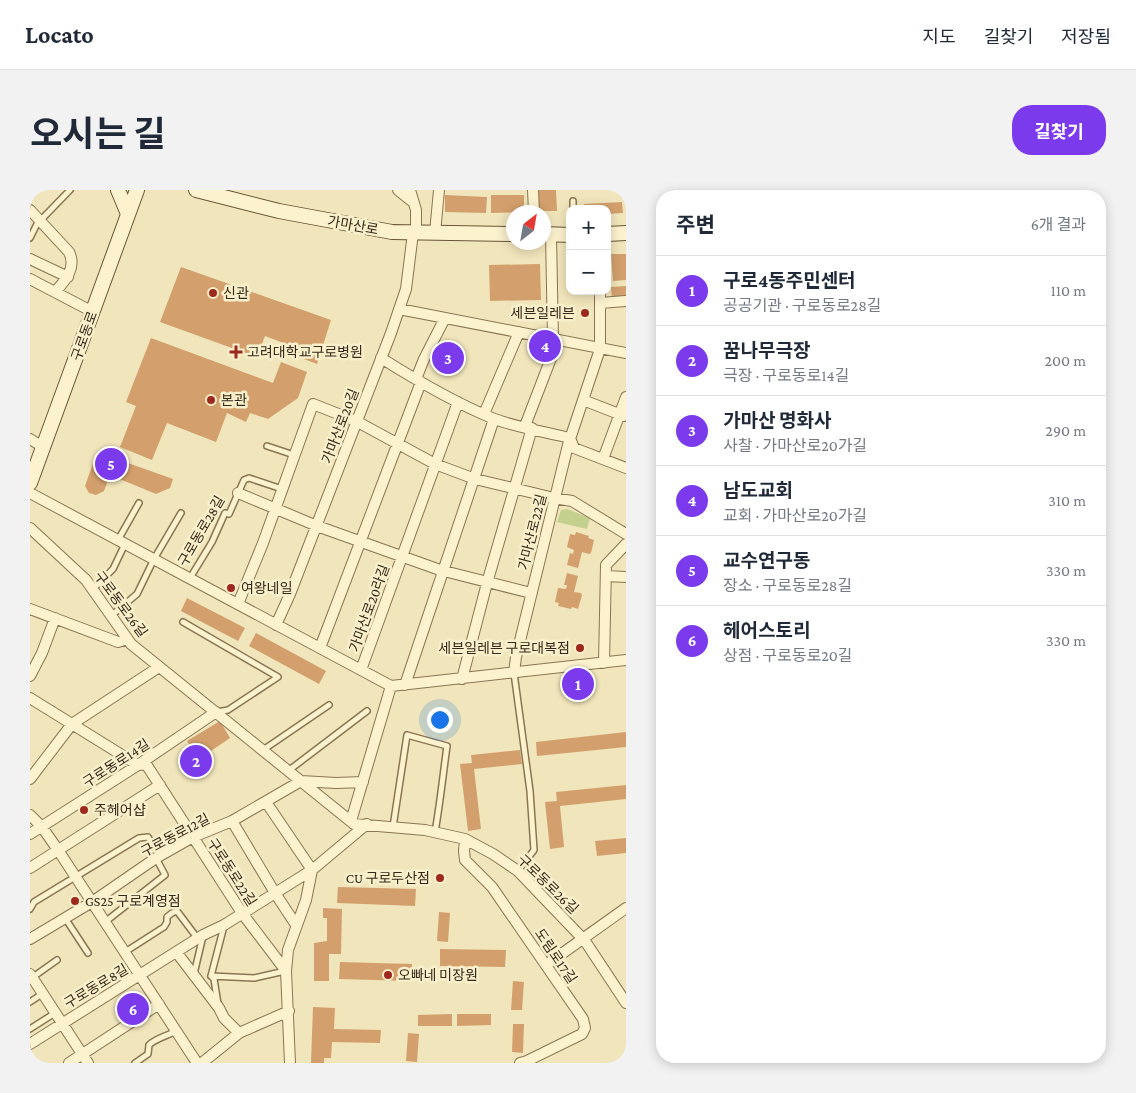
<!DOCTYPE html>
<html lang="ko">
<meta charset="utf-8">
<style>
body{margin:0;font-family:"Crimson Pro","Noto Sans KR",serif;background:#f2f2f3;color:#1f2937}
.controls{position:absolute;right:15px;top:15px;display:grid;overflow:hidden;border-radius:10px;box-shadow:0 2px 12px #0003}
.controls button{width:45px;height:45px;display:grid;place-items:center;padding:0;border:0;border-bottom:1px solid #e0e1e3;background:#fff;color:#1f2937;font:25px sans-serif}
.compass{position:absolute;left:476px;top:15px;width:45px;height:45px;border-radius:50%;background:#fff;box-shadow:0 2px 12px #0003;rotate:31deg}
.you{position:absolute;left:409px;top:529px;width:18px;height:18px;margin:-12px;border:4px solid #fff;border-radius:50%;background:#1a73e8;box-shadow:0 0 0 8px #1a73e833}
.badge{display:grid;place-items:center;width:32px;height:32px;border-radius:50%;background:#7c3aed;color:#fff;font-size:16px;font-weight:700}
.pin{position:absolute;translate:-50% -50%;border:2px solid #fff;box-shadow:0 1px 5px #0006}
.list{margin:0;padding:0;list-style:none}
h2{display:flex;justify-content:space-between;align-items:center;height:65px;margin:0;padding:0 20px;font-size:21px}
h2 small{font-size:16px;font-weight:400;color:#747a83}
.list li{display:grid;grid-template-columns:32px 1fr auto;gap:15px;align-items:center;box-sizing:border-box;height:70px;padding:0 20px;border-top:1px solid #e0e1e3}
.list b{display:block;font-size:19px;white-space:nowrap}
.list p{margin:0;font-size:16px;white-space:nowrap;color:#747a83}
.list em{font-size:16px;font-style:normal;color:#747a83}
.map{position:relative;flex:none;width:596px;height:873px;overflow:hidden;border-radius:20px}
header{display:flex;align-items:center;gap:30px;box-sizing:border-box;height:70px;padding:0 25px;background:#fff;border-bottom:1px solid #e0e1e3}
header strong{font-size:24px}
nav{display:flex;gap:28px;margin-inline-start:auto;font-size:18px}
.intro{display:flex;align-items:center;justify-content:space-between;box-sizing:border-box;height:120px;padding:0 30px}
h1{margin:0;font-size:35px}
.button{padding:12px 22px;border-radius:20px;background:#7c3aed;color:#fff;font-size:18px;font-weight:700}
main{display:flex;gap:30px;padding:0 30px}
aside{flex:1;background:#fff;border-radius:20px;box-shadow:0 2px 12px #0003}
.map>svg:first-child{display:block}
.green{fill:#c3d08e}
.building{fill:#d3a06d}
.lines{fill:none;stroke-linecap:round;stroke-linejoin:round}
.lane-casing{stroke:#8a7553;stroke-width:8}
.street-casing{stroke:#8a7553;stroke-width:12}
.secondary-casing{stroke:#6b5537;stroke-width:16}
.lane{stroke:#fcf2ce;stroke-width:5}
.street{stroke:#fcf2ce;stroke-width:10}
.secondary{stroke:#fcf2ce;stroke-width:14}
.poi-dot{fill:#9d281e;stroke:#f8efcb;stroke-width:2}
.labels{text-anchor:middle;dominant-baseline:central;stroke-width:5;stroke-linejoin:round;paint-order:stroke}
.street-label{font-size:14px;fill:#372a1a;stroke:#f8efcb}
.poi-label{font-size:14px;fill:#372a1a;stroke:#f8efcb;text-anchor:start}
</style>
<header>
<strong>Locato</strong>
<nav><a>지도</a><a>길찾기</a><a>저장됨</a></nav>
</header>
<div class="intro"><h1>오시는 길</h1><a class="button">길찾기</a></div>
<main>
<div class="map">
<svg width="596" height="873" viewBox="0 0 596 873">
<rect width="100%" height="100%" fill="#f1e5bb"/>
<!-- green -->
<path class="green" d="M537,319l23,9 -3,11 -30,-7 4,-12z"/>
<!-- building -->
<path class="building" d="M509,0h17l1,21h-18z
M415,5l42,2 -1,16 -41,-1z
M461,5h33v17l-33,1z
M592,12l1,11 -16,1v-5h-23v-5z
M581,64h15v26l-13,1z
M510,74l1,36 -51,1 -1,-36z
M151,77l150,53 -14,44 -26,-10 3,-7 -29,-11 -8,21 -97,-35z
M596,96v11l-14,1 -1,-11z
M121,148l122,45 8,-21 26,10 -9,26 -30,21 -18,-6 -4,9 -19,-9 -11,29 -49,-19 -15,37 -32,-13 16,-41 -10,-4z
M67,262l76,27 -3,9 -14,6 -46,-19 -6,16 -8,4 -7,-2 -4,-7z
M546,342l13,4 -1,2 6,2 -3,13 -2,1 -7,-2 -4,16 -11,-3 3,-12 3,1 1,-4 -7,-3 3,-13 5,1z
M537,383l11,3 -4,16 7,1 1,2 -4,14 -6,-2 -1,2 -13,-3 1,-3 -4,-1 3,-14 8,1 1,-4h-3z
M157,408l58,30 -7,13 -57,-30z
M226,443l70,38 -7,13 -70,-38z
M190,531l10,17 -31,21 -12,-18z
M596,542v15l-89,9 -1,-14z
M490,560l2,14 -48,5 7,60 -13,2 -8,-67 12,-1 -1,-8z
M596,595v14l-66,7 4,41 -14,2 -5,-47 12,-1 -1,-9z
M596,648v15l-29,3 -2,-15z
M308,697l78,2 -1,17 -78,-3z
M293,718l19,1 -1,45h-12v27h-15v-38l13,-2v-23h-4z
M409,722l11,1 -2,29 -11,-1z
M410,759l66,1 -1,17 -65,-1z
M310,772l72,2 -1,17 -72,-2z
M483,791l11,1 -2,28h-11z
M283,817l22,1 -1,21 47,1 -1,13 -48,-1 -1,16h-7v5h-13z
M422,824v12h-34v-11z
M427,824h34v11l-34,1z
M483,834h11l-1,29 -11,-1z
M378,843l11,1 -2,28 -11,-1z"/>
<g class="lines">
<defs>
<path id="lane" d="M543,11v8
M0,48l7,-14 33,-34
M237,256l27,9
M88,350l21,-37
M160,388l22,-36 13,-29 4,1 15,-34 5,-2 33,11
M63,399l20,-20 12,-25
M81,426l26,-22 17,-35 27,-46
M153,432l95,55 -50,33 -11,2
M484,483l16,118 4,59 -16,21
M233,560l66,-45
M258,581l79,-60
M363,637l14,-92 40,11c-4,29 -7,58 -12,86
M0,719l4,-7 105,-64 9,-1 5,8 32,-19
M35,728l23,35
M75,732l60,-47 -9,-17
M95,762l39,-25 3,-5v-5l5,-4 5,-2 21,28
M164,784l9,-38
M181,786l43,2 31,-7
M181,786l13,-50
M181,786l3,3 4,25
M3,787l24,-17
M0,812l12,-8
M0,839l25,-16
M105,873l13,-9 1,-9c7,-7 18,-9 27,-14"/>
<path id="street" d="M368,0l15,12
M380,0l6,20v23
M503,0l1,22
M0,20l39,42c8,16 -4,29 -14,40
M405,43l4,-43
M521,45l2,104
M0,69l38,18
M0,89l63,33
M570,113l26,-2
M369,119l227,44
M351,168c35,22 72,44 111,60 22,9 54,14 78,20l4,10 52,20
M386,189l8,-20 21,-41
M553,210l41,16
M454,224l35,-82
M495,236l33,-86
M0,249l13,8
M573,269l23,-62
M0,303l361,193 235,-26
M208,303l79,33 123,44 91,23
M0,338l56,52 45,64 223,180 71,6 40,9 28,15 25,17 67,70 41,62
M576,386l20,1
M208,414l25,-61 50,-139 43,17 79,43 40,15 79,19 18,3 54,33
M0,419l88,33 9,-3
M246,435l14,-31 101,-261 15,-44 7,-56
M290,458l101,-266
M574,473l2,-98 20,-21
M331,480l97,-268
M484,483l2,-16 52,-212 32,-96v-58
M0,486l12,-23 13,-35
M432,489l25,-96 45,-155
M375,495l89,-266
M0,508l108,67 8,-1 96,149 44,58 4,92
M0,589l42,-55 87,-57
M236,612l46,68 -6,30 -18,50 -2,21
M0,625l12,12 16,23 139,213
M202,631l43,72 21,32
M321,631l40,-135
M0,644l108,-69 78,-53
M435,649l-1,12 1,9 27,27 91,132 2,9 -3,6 -55,27 -7,2
M0,678l130,-83
M0,749l62,-37 64,-44 37,-21 39,-16 69,-40 35,2 27,-1
M147,763l42,55 5,10 15,15
M516,775l80,-57
M0,784l58,89
M0,854l173,-109 21,-10 88,-55 55,-46
M39,873l90,-59
M172,873l37,-30 50,-22"/>
<path id="secondary" d="M88,0l10,24
M166,0l83,21 113,21 121,2
M514,44l26,1
M577,44l19,-1
M0,293l107,-293"/>
</defs>
<!-- lane casing -->
<use href="#lane" class="lane-casing"/>
<!-- street casing -->
<use href="#street" class="street-casing"/>
<!-- secondary casing -->
<use href="#secondary" class="secondary-casing"/>
<!-- lane -->
<use href="#lane" class="lane"/>
<!-- street -->
<use href="#street" class="street"/>
<!-- secondary -->
<use href="#secondary" class="secondary"/>
</g>
<!-- markers -->
<g class="poi-dot">
<circle cx="183" cy="103" r="5"/>
<circle cx="555" cy="123" r="5"/>
<path d="M203.5 154.5h5v5h5v5h-5v5h-5v-5h-5v-5h5z"/>
<circle cx="181" cy="210" r="5"/>
<circle cx="201" cy="398" r="5"/>
<circle cx="550" cy="458" r="5"/>
<circle cx="54" cy="620" r="5"/>
<circle cx="410" cy="688" r="5"/>
<circle cx="45" cy="711" r="5"/>
<circle cx="358" cy="785" r="5"/>
</g>
<g class="labels">
<!-- street labels -->
<g class="street-label">
<text transform="translate(323 35) rotate(10)">가마산로</text>
<text transform="translate(54 146) rotate(-70)">구로동로</text>
<text transform="translate(310 236) rotate(-69)">가마산로20길</text>
<text transform="translate(171 341) rotate(-60)">구로동로28길</text>
<text transform="translate(502 342) rotate(-76)">가마산로22길</text>
<text transform="translate(91 414) rotate(53)">구로동로26길</text>
<text transform="translate(339 418) rotate(-70)">가마산로20라길</text>
<text transform="translate(86 573) rotate(-33)">구로동로14길</text>
<text transform="translate(145 645) rotate(-28)">구로동로12길</text>
<text transform="translate(202 682) rotate(57)">구로동로22길</text>
<text transform="translate(518 694) rotate(44)">구로동로26길</text>
<text transform="translate(526 766) rotate(56)">도림로17길</text>
<text transform="translate(66 796) rotate(-31)">구로동로8길</text>
</g>
<!-- poi labels -->
<g class="poi-label">
<text x="193" y="103">신관</text>
<text x="545" y="123" text-anchor="end">세븐일레븐</text>
<text x="217" y="162">고려대학교구로병원</text>
<text x="191" y="210">본관</text>
<text x="211" y="398">여왕네일</text>
<text x="540" y="458" text-anchor="end">세븐일레븐 구로대복점</text>
<text x="64" y="620">주헤어샵</text>
<text x="400" y="688" text-anchor="end">CU 구로두산점</text>
<text x="55" y="711">GS25 구로계영점</text>
<text x="368" y="785">오빠네 미장원</text>
</g>
</g>
</svg>
<div class="controls">
<button>+</button>
<button>−</button>
</div>
<svg class="compass" viewBox="-18 -18 36 36"><path d="M0-13l5 13h-10z" fill="#e53935"/><path d="M0 13l5-13h-10z" fill="#747a83"/></svg>
<div class="you"></div>
<div class="pin badge" style="left:548px;top:494px">1</div>
<div class="pin badge" style="left:166px;top:571px">2</div>
<div class="pin badge" style="left:418px;top:168px">3</div>
<div class="pin badge" style="left:515px;top:156px">4</div>
<div class="pin badge" style="left:81px;top:274px">5</div>
<div class="pin badge" style="left:103px;top:819px">6</div>
</div>
<aside>
<h2>주변<small>6개 결과</small></h2>
<ul class="list">
<li><span class="badge">1</span><div><b>구로4동주민센터</b><p>공공기관 · 구로동로28길</p></div><em>110 m</em></li>
<li><span class="badge">2</span><div><b>꿈나무극장</b><p>극장 · 구로동로14길</p></div><em>200 m</em></li>
<li><span class="badge">3</span><div><b>가마산 명화사</b><p>사찰 · 가마산로20가길</p></div><em>290 m</em></li>
<li><span class="badge">4</span><div><b>남도교회</b><p>교회 · 가마산로20가길</p></div><em>310 m</em></li>
<li><span class="badge">5</span><div><b>교수연구동</b><p>장소 · 구로동로28길</p></div><em>330 m</em></li>
<li><span class="badge">6</span><div><b>헤어스토리</b><p>상점 · 구로동로20길</p></div><em>330 m</em></li>
</ul>
</aside>
</main>
